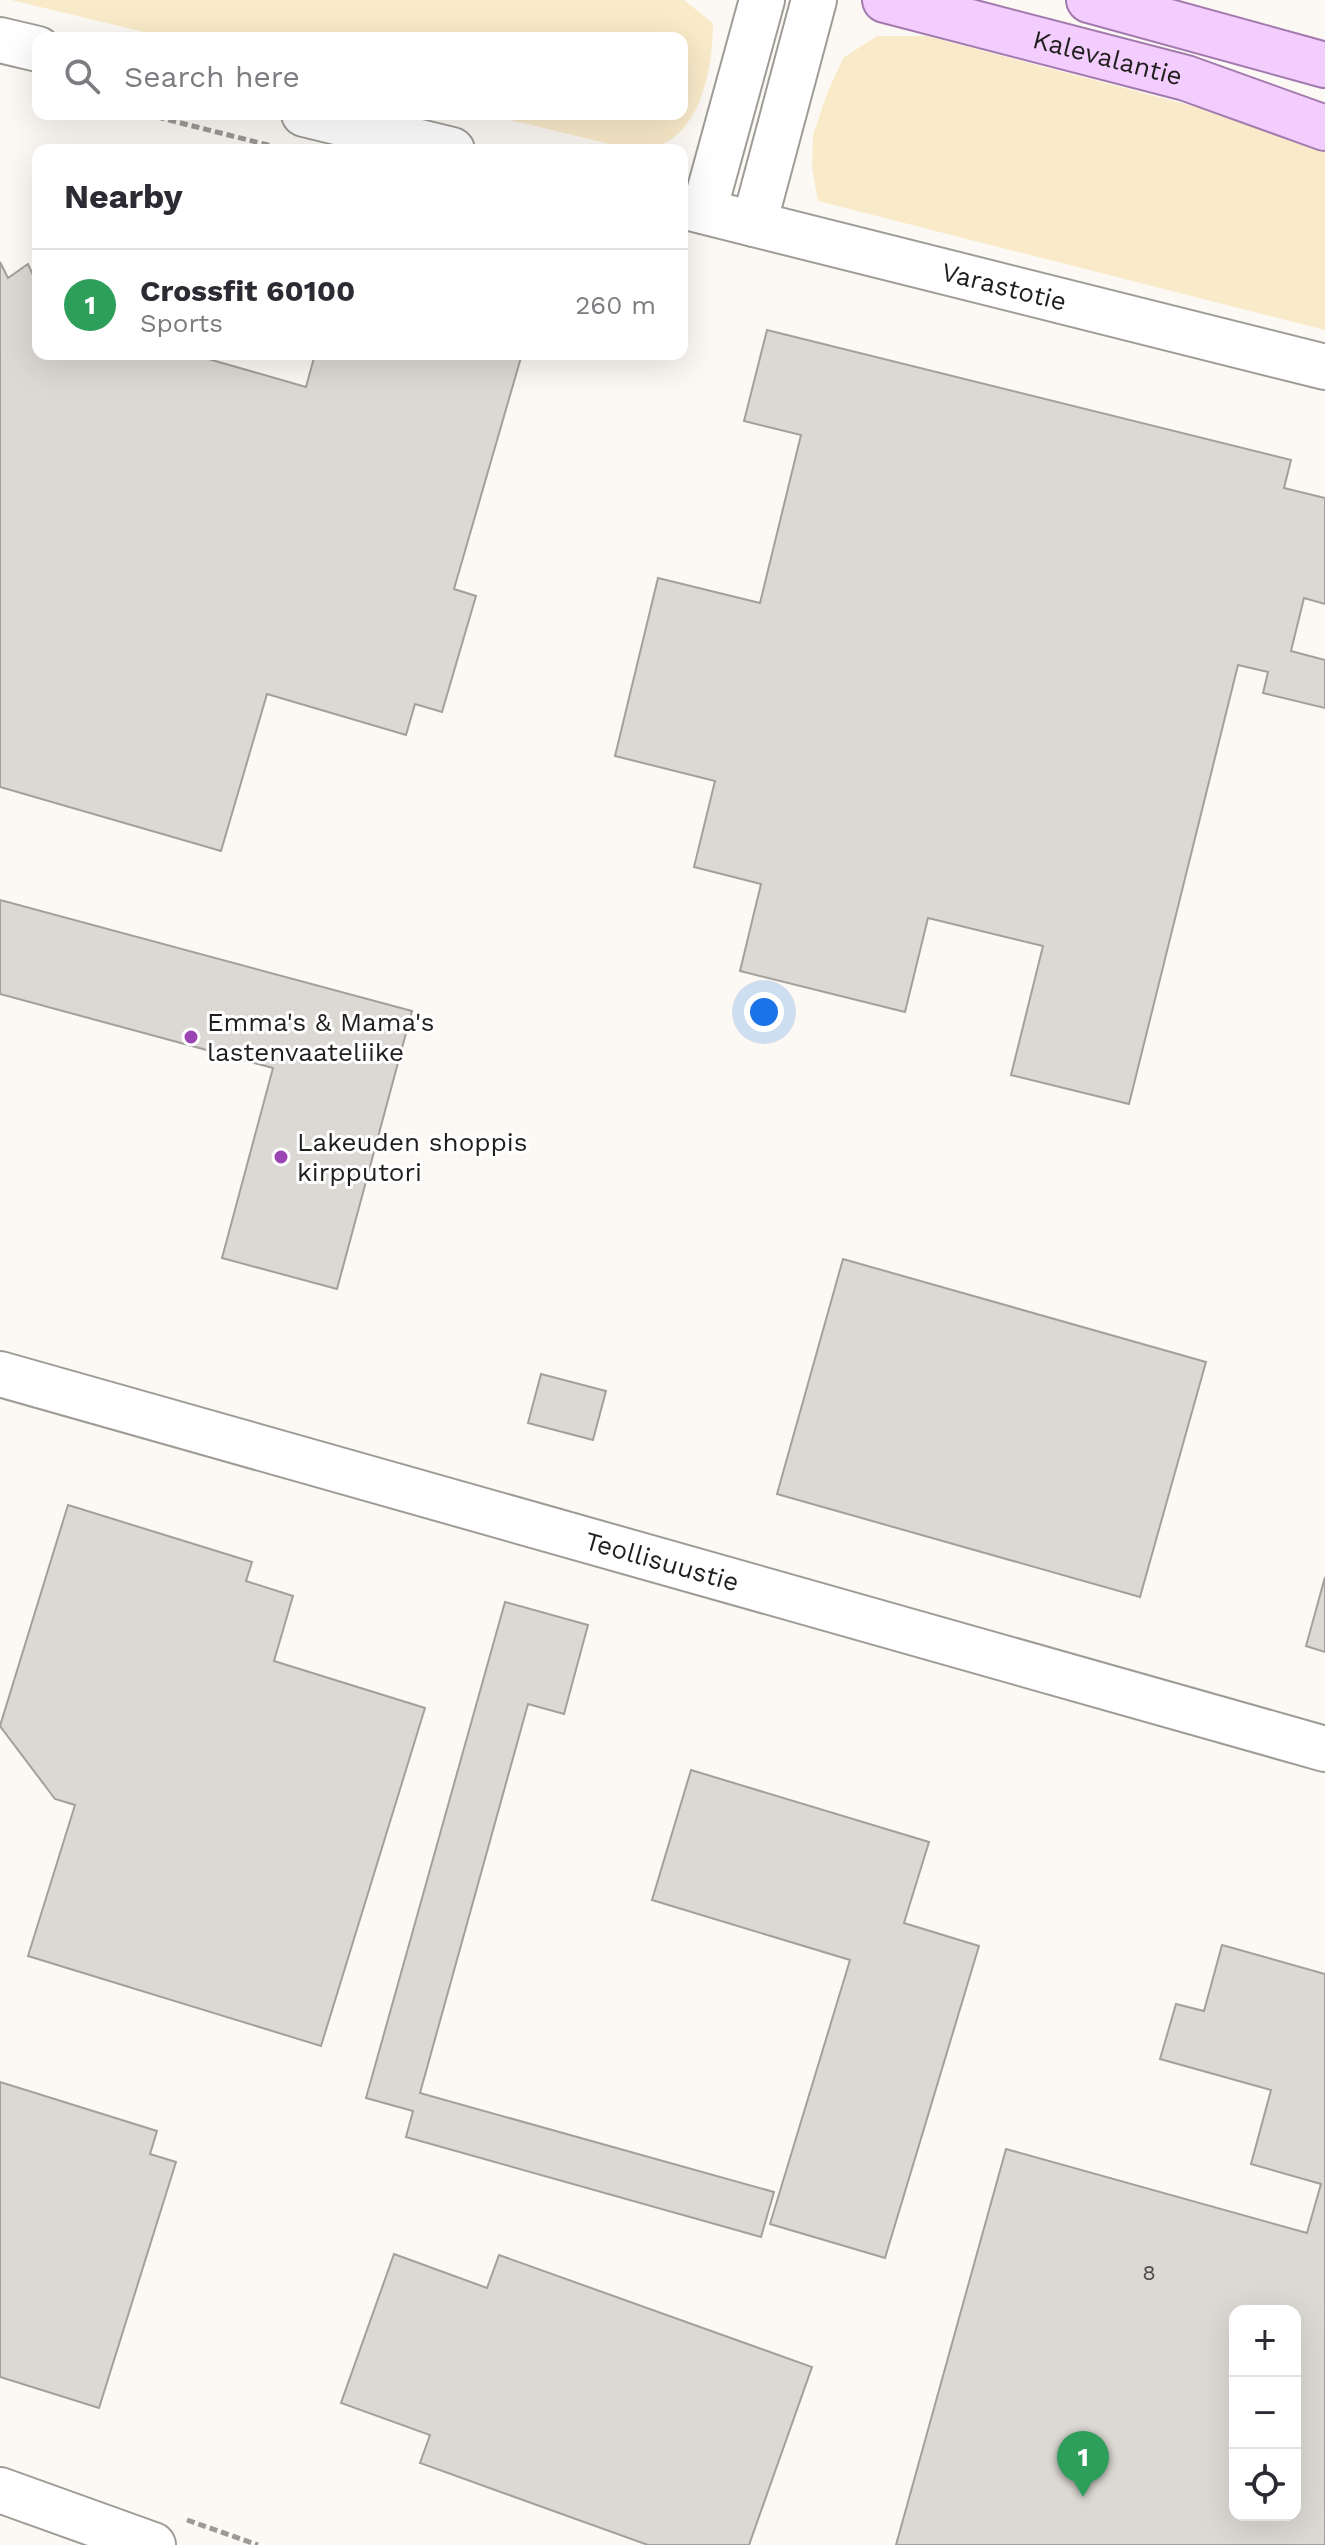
<!DOCTYPE html>
<meta charset="utf-8">
<style>
body{margin:0;font-family:"Work Sans",sans-serif;background:#f7f7f7;color:#2b2b33}
.controls{position:absolute;right:24px;bottom:24px;display:grid;overflow:hidden;border-radius:16px;box-shadow:0 8px 32px #0002}
.controls button{width:72px;height:72px;display:grid;place-items:center;padding:0;border:0;border-bottom:2px solid #e1e1e2;background:#fff;color:#2b2b33;font:40px sans-serif}
.you{position:absolute;left:764px;top:1012px;width:28px;height:28px;margin:-20px;border:6px solid #fff;border-radius:50%;background:#1a73e8;box-shadow:0 0 0 12px #1a73e833}
.badge{display:grid;place-items:center;width:52px;height:52px;border-radius:50%;background:#9b45b3;color:#fff;font-size:26px;font-weight:700}
.pin{position:absolute;translate:-50% -66px;filter:drop-shadow(0 2px 4px #0008)}
.pin::after{content:'';position:absolute;top:42px;width:28px;height:24px;background:inherit;clip-path:polygon(0 0,100% 0,50% 100%)}
.list{margin:0;padding:0;list-style:none}
h2{display:flex;justify-content:space-between;align-items:center;height:104px;margin:0;padding:0 32px;font-size:34px}
h2 small{font-size:26px;font-weight:400;color:#7c7c81}
.list li{display:grid;grid-template-columns:52px 1fr auto;gap:24px;align-items:center;box-sizing:border-box;height:112px;padding:0 32px;border-top:2px solid #e1e1e2}
.list b{display:block;font-size:30px;white-space:nowrap}
.list p{margin:0;font-size:26px;white-space:nowrap;color:#7c7c81}
.list em{font-size:26px;font-style:normal;color:#7c7c81}
.icon{flex:none;width:44px;height:44px;fill:none;stroke:currentColor;stroke-width:2;stroke-linecap:round;stroke-linejoin:round}
.map{position:relative;flex:none;width:1325px;height:2545px;overflow:hidden}
.search{position:absolute;background:#fff;box-shadow:0 8px 32px #0002;left:32px;top:32px;width:656px;height:88px;display:flex;align-items:center;gap:20px;box-sizing:border-box;padding:0 28px;border-radius:16px;color:#7c7c81;font-size:30px}
.panel{position:absolute;background:#fff;box-shadow:0 8px 32px #0002;left:32px;top:144px;width:656px;height:216px;border-radius:16px}
.map>svg:first-child{display:block}
.green{fill:#f9ebc9}
.building{fill:#dcd9d4;stroke:#a3a09b;stroke-width:2;fill-rule:evenodd}
.lines{fill:none;stroke-linecap:round;stroke-linejoin:round}
.minor-casing{stroke:#9e9c96;stroke-width:48}
.major-casing{stroke:#a37aae;stroke-width:48}
.path{stroke:#9c9996;stroke-width:5;stroke-dasharray:8 4;stroke-linecap:butt}
.minor{stroke:#fff;stroke-width:44}
.major{stroke:#f2cdfd;stroke-width:44}
.poi-dot{fill:#9b45b3;stroke:#fff;stroke-width:3}
.labels{text-anchor:middle;dominant-baseline:central;stroke-width:6;stroke-linejoin:round;paint-order:stroke}
.number-label{font-size:22px;fill:#4f4e4b}
.street-label{font-size:26px;fill:#201f1d;stroke:#fff}
.poi-label{font-size:26px;fill:#201f1d;stroke:#fff;text-anchor:start}
</style>
<div class="map">
<svg width="1325" height="2545" viewBox="0 0 1325 2545">
<rect width="100%" height="100%" fill="#fcf9f4"/>
<!-- green -->
<path class="green" d="M11,0h673l29,23c0,51 -15,127 -78,127l-150,-36h197v-76h-513z
M877,36h50l292,77 106,33v184l-507,-129 -6,-33 1,-33 13,-39 17,-38z"/>
<!-- building -->
<path class="building" d="M0,262l8,16 20,-14 10,22v68h153l115,33 9,-33h207l-68,235 22,7 -34,116 -27,-8 -9,31 -139,-41 -46,157 -221,-64z
M767,330l524,130 -7,28 41,10v106l-21,-6 -13,53 34,9v48l-62,-15 5,-21 -30,-7 -109,439 -118,-29 32,-129 -115,-28 -23,94 -165,-41 21,-87 -67,-17 21,-86 -100,-25 43,-178 102,25 41,-168 -57,-14z
M0,900l412,111 -75,278 -115,-31 51,-190 -273,-74z
M843,1259l363,103 -66,235 -363,-103z
M541,1374l65,17 -13,49 -65,-17z
M68,1505l184,57 -6,19 47,15 -19,65 151,47 -104,338 -293,-90 47,-151 -20,-6 -55,-73z
M1325,1577v75l-19,-6z
M505,1602l83,23 -24,89 -36,-10 -108,389 354,99 -13,45 -355,-100 7,-26 -47,-13z
M691,1770l238,72 -25,81 75,23 -94,312 -115,-34 80,-264 -198,-60z
M1222,1945l103,29v571h-429l110,-396 301,84 14,-49 -70,-20 20,-74 -111,-31 16,-55 28,7zM1235,2311h60v204h-60z
M0,2082l157,49 -7,23 26,8 -77,246 -99,-31z
M394,2254l93,34 12,-33 313,112 -63,178h-101l-228,-82 10,-28 -89,-32z"/>
<g class="lines">
<defs>
<g id="minor">
<path d="M0,40l38,9"/>
<path d="M304,114l148,36"/>
<path id="s1" d="M682,206l643,161"/>
<path d="M704,211l58,-211"/>
<path d="M754,224l60,-224"/>
<path id="s2" d="M0,1374l1325,375"/>
<path d="M0,2490l153,55"/>
</g>
<g id="major">
<path id="s3" d="M885,0l301,78 139,50"/>
<path d="M1089,0l236,65"/>
</g>
</defs>
<!-- minor casing -->
<use href="#minor" class="minor-casing"/>
<!-- major casing -->
<use href="#major" class="major-casing"/>
<!-- path -->
<path class="path" d="M145,114l131,33
M187,2520l71,25"/>
<!-- minor -->
<use href="#minor" class="minor"/>
<!-- major -->
<use href="#major" class="major"/>
</g>
<!-- markers -->
<g class="poi-dot">
<circle cx="191" cy="1037" r="8"/>
<circle cx="281" cy="1157" r="8"/>
</g>
<g class="labels">
<!-- number labels -->
<g class="number-label">
<text x="1149" y="2272">8</text>
</g>
<!-- street labels -->
<g class="street-label">
<text stroke="none"><textPath href="#s3" startOffset="230">Kalevalantie</textPath></text>
<text stroke="none"><textPath href="#s1" startOffset="332">Varastotie</textPath></text>
<text stroke="none"><textPath href="#s2" startOffset="688">Teollisuustie</textPath></text>
</g>
<!-- poi labels -->
<g class="poi-label">
<text x="207" y="1022">Emma's &amp; Mama's<tspan x="207" dy="30">lastenvaateliike</tspan></text>
<text x="297" y="1142">Lakeuden shoppis<tspan x="297" dy="30">kirpputori</tspan></text>
</g>
</g>
</svg>
<div class="controls">
<button>+</button>
<button>−</button>
<button><svg class="icon" aria-label="locate" viewBox="0 0 24 24"><circle cx="12" cy="12" r="6"/><path d="M12 2v4M12 18v4M2 12h4M18 12h4"/></svg></button>
</div>
<div class="you"></div>
<div class="pin badge" style="left:1083px;top:2497px;background:#2e9e5b">1</div>
<div class="search"><svg class="icon" aria-label="search" viewBox="0 0 24 24"><circle cx="10" cy="10" r="6"/><path d="M15 15l6 6"/></svg>Search here</div>
<section class="panel">
<h2>Nearby<small></small></h2>
<ul class="list">
<li><span class="badge" style="background:#2e9e5b">1</span><div><b>Crossfit 60100</b><p>Sports</p></div><em>260 m</em></li>
</ul>
</section>
</div>
